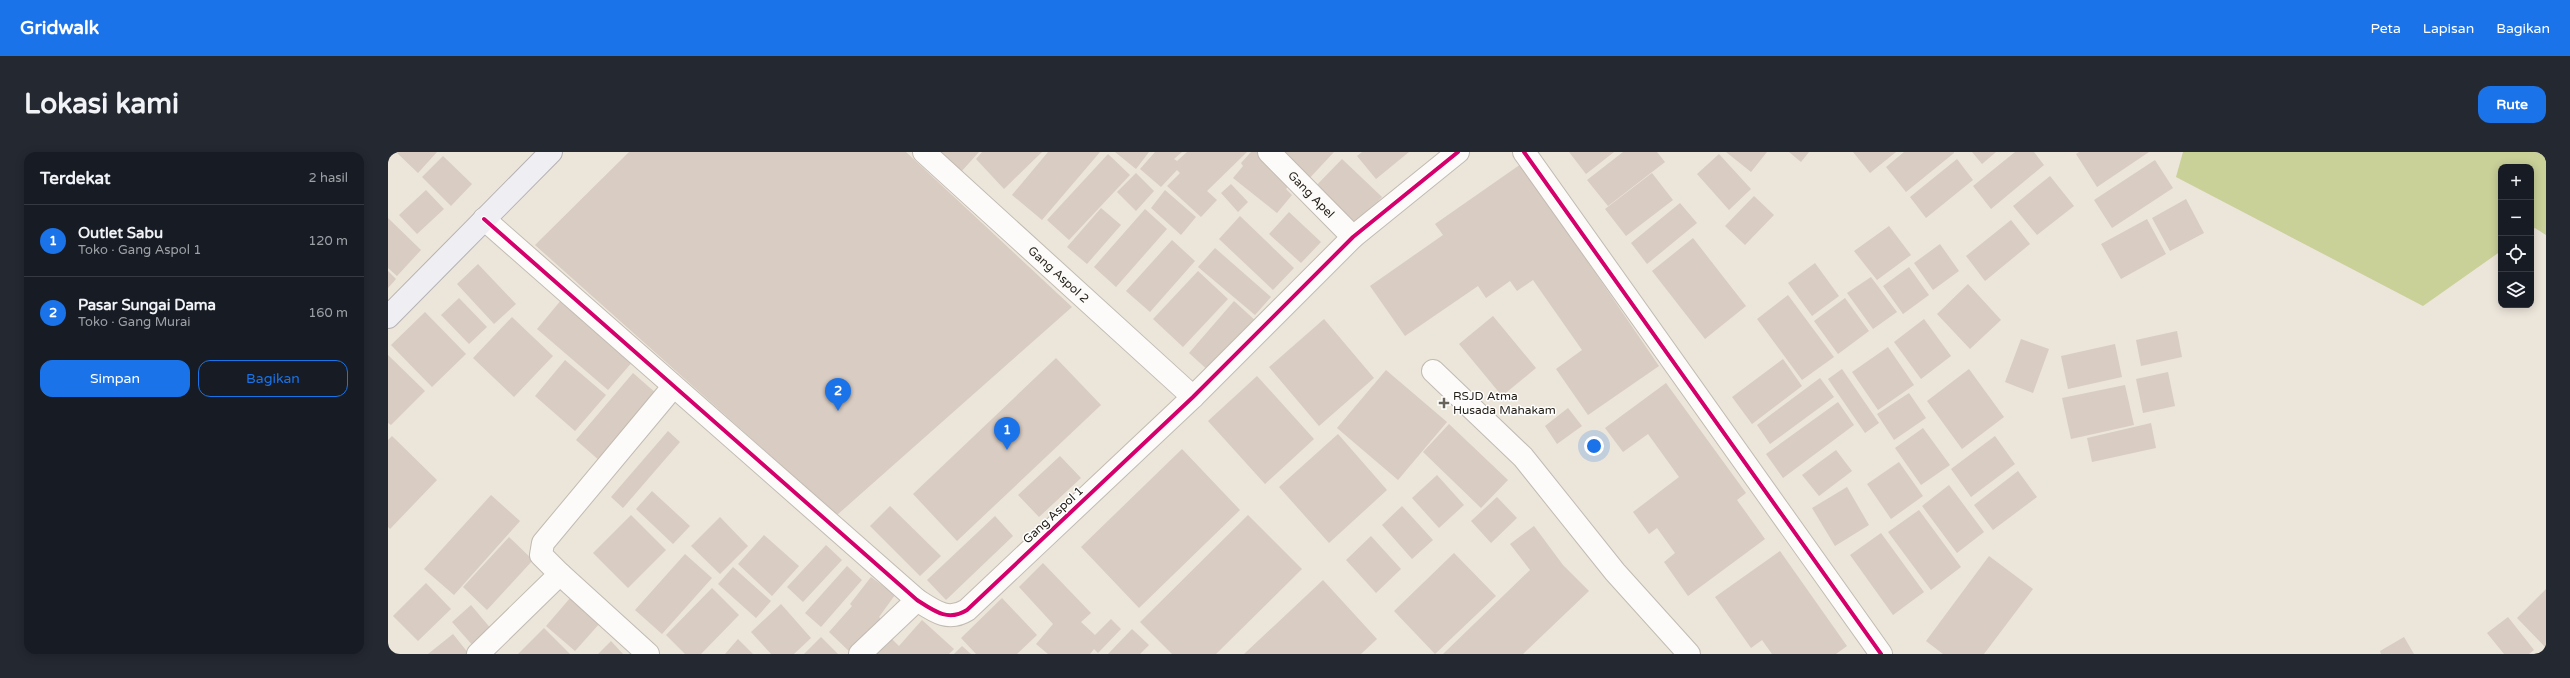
<!DOCTYPE html>
<html lang="id">
<meta charset="utf-8">
<style>
body{margin:0;font-family:"Varela Round",sans-serif;background:#242831;color:#f1f3f6}
.controls{position:absolute;right:12px;top:12px;display:grid;overflow:hidden;border-radius:8px;box-shadow:0 2px 10px #0003}
.controls button{width:36px;height:36px;display:grid;place-items:center;padding:0;border:0;border-bottom:1px solid #363941;background:#171b24;color:#f1f3f6;font:20px sans-serif}
.you{position:absolute;left:1206px;top:294px;width:14px;height:14px;margin:-10px;border:3px solid #fff;border-radius:50%;background:#1a73e8;box-shadow:0 0 0 6px #1a73e833}
.badge{display:grid;place-items:center;width:26px;height:26px;border-radius:50%;background:#1a73e8;color:#fff;font-size:13px;font-weight:700}
.pin{position:absolute;translate:-50% -33px;filter:drop-shadow(0 1px 2px #0008)}
.pin::after{content:'';position:absolute;top:21px;width:14px;height:12px;background:inherit;clip-path:polygon(0 0,100% 0,50% 100%)}
.list{margin:0;padding:0;list-style:none}
h2{display:flex;justify-content:space-between;align-items:center;height:52px;margin:0;padding:0 16px;font-size:17px}
h2 small{font-size:13px;font-weight:400;color:#9ea1a6}
.list li{display:grid;grid-template-columns:26px 1fr auto;gap:12px;align-items:center;box-sizing:border-box;height:72px;padding:0 16px;border-top:1px solid #363941}
.list b{display:block;font-size:15px;white-space:nowrap}
.list p{margin:0;font-size:13px;white-space:nowrap;color:#9ea1a6}
.list em{font-size:13px;font-style:normal;color:#9ea1a6}
.actions{display:flex;gap:8px;padding:12px 16px}
.actions a{flex:1;padding:9px 0;border:1px solid #1a73e8;border-radius:12px;text-align:center;font-size:14px;color:#1a73e8}
.actions .main{background:#1a73e8;color:#fff}
.icon{flex:none;width:22px;height:22px;fill:none;stroke:currentColor;stroke-width:2;stroke-linecap:round;stroke-linejoin:round}
.map{position:relative;flex:none;width:2158px;height:502px;overflow:hidden;border-radius:12px}
header{display:flex;align-items:center;gap:24px;box-sizing:border-box;height:56px;padding:0 20px;background:#1a73e8;color:#fff}
header strong{font-size:19px}
nav{display:flex;gap:22px;margin-inline-start:auto;font-size:14px}
.intro{display:flex;align-items:center;justify-content:space-between;box-sizing:border-box;height:96px;padding:0 24px}
h1{margin:0;font-size:28px}
.button{padding:10px 18px;border-radius:12px;background:#1a73e8;color:#fff;font-size:14px;font-weight:700}
main{display:flex;gap:24px;padding:0 24px}
aside{flex:1;background:#171b24;border-radius:12px;box-shadow:0 2px 10px #0003}
.map>svg:first-child{display:block}
.forest{fill:#c9d098}
.building{fill:#d9ccc2}
.lines{fill:none;stroke-linecap:round;stroke-linejoin:round}
.minor-casing{stroke:#c1bbb2;stroke-width:24}
.major-casing{stroke:#b5b1b4;stroke-width:24}
.minor{stroke:#fcfbf9;stroke-width:22}
.major{stroke:#efeef2;stroke-width:22}
.cycleway-casing{stroke:#fff;stroke-width:6}
.cycleway{stroke:#d6006c;stroke-width:4}
.poi-dot{fill:#69645b;stroke:#fff;stroke-width:1.5}
.labels{text-anchor:middle;dominant-baseline:central;stroke-width:3;stroke-linejoin:round;paint-order:stroke}
.street-label{font-size:12px;fill:#231e16;stroke:#fff}
.poi-label{font-size:12px;fill:#231e16;stroke:#fff;text-anchor:start}
</style>
<header>
<strong>Gridwalk</strong>
<nav><a>Peta</a><a>Lapisan</a><a>Bagikan</a></nav>
</header>
<div class="intro"><h1>Lokasi kami</h1><a class="button">Rute</a></div>
<main>
<aside>
<h2>Terdekat<small>2 hasil</small></h2>
<ul class="list">
<li><span class="badge">1</span><div><b>Outlet Sabu</b><p>Toko · Gang Aspol 1</p></div><em>120 m</em></li>
<li><span class="badge">2</span><div><b>Pasar Sungai Dama</b><p>Toko · Gang Murai</p></div><em>160 m</em></li>
</ul>
<div class="actions"><a class="main">Simpan</a><a>Bagikan</a></div>
</aside>
<div class="map">
<svg width="2158" height="502" viewBox="0 0 2158 502">
<rect width="100%" height="100%" fill="#ece5da"/>
<!-- forest -->
<path class="forest" d="M1795,0h363v83l-11,-7 -4,2v-63h-30v84l-78,55 -247,-129z"/>
<!-- building -->
<path class="building" d="M8,0h41l-19,21z
M241,0h277l166,155 -235,208 -302,-270z
M550,0h41l-19,21z
M594,0h60l-38,37 -28,-30z
M660,0h52l-58,68 -30,-25z
M727,0h34l-13,17z
M767,0h27l-8,7 3,2 10,-9h60l-40,39 10,9 -16,17 -34,-31 13,-13 -3,-3 -16,17 -21,-18z
M863,0h6l33,32 -4,5 6,6 -15,18 -44,-35 10,-12 -2,-3z
M886,0h60l-28,30z
M974,0h47l-33,27 -19,-23z
M1181,0h45l-28,22z
M1235,0h34l8,10 -57,44 -21,-26z
M1338,0h41l-16,20z
M1401,0h20l-8,10z
M1465,0h43l-26,21z
M1516,0h50v1l-48,39 -20,-25z
M1584,0h24l-14,12z
M1627,0h19l10,13 -53,44 -18,-23z
M1691,0h70l-52,35 -21,-33z
M720,2l22,21 -61,65 -22,-20z
M1331,2l32,35 -22,21 -32,-36z
M55,4l29,28 -21,22 -29,-29z
M954,7l40,38 -29,32 -41,-39z
M1569,7l16,21 -47,38 -16,-21z
M1767,8l18,28 -61,40 -18,-28z
M1133,12l138,202 -71,49 -32,-46 26,-19 -49,-70 -16,11 -7,-10 -24,17 -8,-12 -73,50 -35,-50 73,-51 -8,-11z
M748,21l18,18 -18,20 -19,-19z
M1264,21l21,27 -47,36 -21,-27z
M1662,24l24,30 -37,29 -24,-29z
M843,32l17,18 -10,10 -17,-19z
M38,38l18,19 -27,25 -18,-19z
M777,38l31,27 -15,18 -30,-27z
M1366,44l20,19 -29,30 -20,-19z
M1798,47l18,34 -34,18 -18,-33z
M1292,51l17,20 -50,41 -16,-21z
M713,56l20,17 -34,39 -20,-17z
M757,57l22,20 -51,58 -22,-20z
M901,60l32,30 -20,21 -32,-29z
M852,64l54,52 -21,22 -54,-51z
M0,66l33,32 -24,26 -9,-8z
M1759,67l19,35 -45,25 -20,-35z
M1623,68l19,24 -45,37 -19,-25z
M1501,74l22,29 -34,25 -23,-29z
M1305,86l53,68 -41,33 -53,-68z
M784,88l23,21 -45,51 -24,-21z
M1552,92l19,27 -26,19 -19,-27z
M827,96l56,49 -16,18 -57,-48z
M1427,111l24,33 -27,20 -24,-33z
M90,112l38,40 -22,20 -37,-40z
M1521,115l20,28 -26,19 -20,-28z
M0,119l8,8 -8,9z
M810,119l30,28 -45,48 -30,-28z
M1483,125l26,35 -24,17 -26,-36z
M1580,132l33,36 -31,29 -33,-35z
M1400,143l46,62 -32,23 -45,-61z
M71,146l28,29 -18,17 -28,-29z
M1457,146l24,33 -31,23 -24,-33z
M174,147l72,61 -26,30 -71,-61z
M846,149l23,21 -46,51 -22,-20z
M37,160l41,42 -34,33 -41,-42z
M1105,164l43,52 -34,28 -43,-52z
M124,165l41,39 -39,41 -41,-39z
M936,167l50,59 -55,48 -50,-59z
M1536,167l27,37 -30,23 -27,-37z
M1789,179l5,26 -41,9 -5,-26z
M1633,187l28,10 -16,44 -28,-11z
M1727,192l7,33 -54,12 -7,-33z
M1500,195l26,38 -36,25 -26,-38z
M0,203l37,36 -34,34 -3,-2z
M668,206l45,47 -144,136 -44,-47z
M1395,207l19,27 -50,38 -20,-27z
M177,208l41,35 -31,36 -40,-35z
M1454,217l37,54 -14,10 -37,-54z
M1581,217l35,48 -42,32 -35,-48z
M998,218l61,52 -49,58 -61,-52z
M1780,220l7,34 -32,7 -7,-34z
M245,221l24,21 -57,67 -24,-21z
M869,224l57,63 -49,45 -57,-63z
M1432,226l14,19 -64,47 -13,-19z
M1278,231l80,110 -9,7 28,39 -77,57 -24,-34 11,-9 -18,-25 -8,6 -16,-22 46,-35 -31,-43 -25,18 -18,-24z
M1737,233l9,40 -63,14 -9,-41z
M1521,241l17,25 -32,22 -17,-26z
M1450,250l16,23 -71,53 -17,-24z
M1180,256l14,18 -25,18 -12,-18z
M1763,271l5,25 -64,14 -5,-24z
M1061,272l59,56 -27,28 -58,-56z
M1535,276l27,37 -29,20 -26,-37z
M280,279l12,11 -57,66 -12,-11z
M950,282l49,56 -58,53 -50,-56z
M4,284l45,44 -47,49 -2,-2v-87z
M1607,284l20,28 -44,33 -20,-28z
M794,297l58,61 -101,98 -58,-61z
M1448,298l16,21 -33,25 -17,-21z
M672,304l21,22 -42,39 -21,-22z
M1511,310l24,34 -32,23 -24,-35z
M1630,319l19,26 -44,33 -19,-25z
M1049,323l27,30 -25,23 -27,-30z
M1561,333l35,47 -27,21 -35,-47z
M1459,335l22,38 -34,21 -23,-38z
M264,339l38,35 -17,18 -37,-35z
M103,343l29,26 -66,74 -30,-26z
M1109,345l20,21 -26,25 -20,-22z
M502,354l51,50 -21,20 -50,-50z
M1014,354l31,34 -21,19 -30,-34z
M1531,358l42,57 -30,23 -43,-58z
M243,363l35,35 -38,38 -35,-35z
M860,363l54,54 -86,85h-44l-32,-32z
M607,364l18,20 -67,64 -19,-20z
M332,365l28,29 -28,28 -29,-28z
M1146,374l29,39 26,26 -66,63h-80l87,-84 -20,-26z
M1493,381l43,59 -31,23 -43,-60z
M376,383l35,31 -27,30 -34,-32z
M983,384l30,33 -25,24 -30,-33z
M121,385l24,23 -46,50 -24,-23z
M438,393l16,15 -39,42 -16,-15z
M1392,399l67,95 -11,8h-64l-10,-14 -11,8 -36,-51z
M1066,401l42,43 -61,58 -41,-43z
M297,402l27,24 -50,56 -27,-24z
M1601,404l44,33 -49,65h-41l-17,-13z
M655,411l48,50 -10,9 14,13 16,-16 10,10 -23,24 -4,-4 -4,5h-42l-12,-10 17,-20 -34,-37z
M459,414l15,14 -41,47 -16,-14z
M345,415l38,34 -15,17 -38,-34z
M483,425l24,18 -16,22 3,3 -30,34 -23,-22 23,-26 -2,-2z
M935,428l54,59 -16,15h-117z
M38,431l25,26 -33,32 -25,-25z
M324,436l27,27 -38,39h-16l-19,-19z
M2158,437v59l-29,-30z
M183,445l29,26 -25,28 -29,-25z
M614,446l35,37 -20,19h-41l-15,-16z
M393,452l30,34 -17,16h-23l-20,-22z
M83,453l21,25 -18,17 -22,-25z
M2120,465l26,33 -5,4h-25l-17,-21z
M534,468l32,29 -5,5h-83l20,-21 13,13z
M156,476l26,26h-52z
M744,477l17,16 -9,9h-32z
M65,482l16,20h-41z
M433,485l17,17h-34z
M2016,485l10,17h-33l-1,-3z
M350,487l15,15h-28z
M223,489l12,13h-25z
M574,494l9,8h-17z"/>
<g class="lines">
<defs>
<g id="minor">
<path id="s1" d="M536,0l269,245"/>
<path id="s2" d="M881,0l84,85"/>
<path d="M1136,0l357,502"/>
<path d="M96,67l433,381c17,11 31,22 50,10l226,-213 160,-160 105,-85"/>
<path d="M1045,219l90,86 92,115 74,82"/>
<path d="M172,422l88,80"/>
<path d="M90,502l82,-80 -19,-19 2,-12 130,-156"/>
<path d="M472,502l57,-54"/>
</g>
<path id="major" d="M0,165l163,-165"/>
</defs>
<!-- minor casing -->
<use href="#minor" class="minor-casing"/>
<!-- major casing -->
<use href="#major" class="major-casing"/>
<!-- minor -->
<use href="#minor" class="minor"/>
<!-- major -->
<use href="#major" class="major"/>
<defs>
<path id="cycleway" d="M1136,0l357,502
M96,67l433,381c17,11 31,22 50,10l226,-213 160,-160 105,-85"/>
</defs>
<!-- cycleway casing -->
<use href="#cycleway" class="cycleway-casing"/>
<!-- cycleway -->
<use href="#cycleway" class="cycleway"/>
</g>
<!-- markers -->
<path class="poi-dot" d="M1054 245h4v4h4v4h-4v4h-4v-4h-4v-4h4z"/>
<g class="labels">
<!-- street labels -->
<g class="street-label">
<text stroke="none"><textPath href="#s2" startOffset="60">Gang Apel</textPath></text>
<text stroke="none"><textPath href="#s1" startOffset="182">Gang Aspol 2</textPath></text>
<text transform="translate(665 363) rotate(-43)">Gang Aspol 1</text>
</g>
<!-- poi labels -->
<g class="poi-label">
<text x="1065" y="244">RSJD Atma<tspan x="1065" dy="14">Husada Mahakam</tspan></text>
</g>
</g>
</svg>
<div class="controls">
<button>+</button>
<button>−</button>
<button><svg class="icon" aria-label="locate" viewBox="0 0 24 24"><circle cx="12" cy="12" r="6"/><path d="M12 2v4M12 18v4M2 12h4M18 12h4"/></svg></button>
<button><svg class="icon" aria-label="layers" viewBox="0 0 24 24"><path d="M12 4l9 5-9 5-9-5zM3 14l9 5 9-5"/></svg></button>
</div>
<div class="you"></div>
<div class="pin badge" style="left:619px;top:298px">1</div>
<div class="pin badge" style="left:450px;top:259px">2</div>
</div>
</main>
